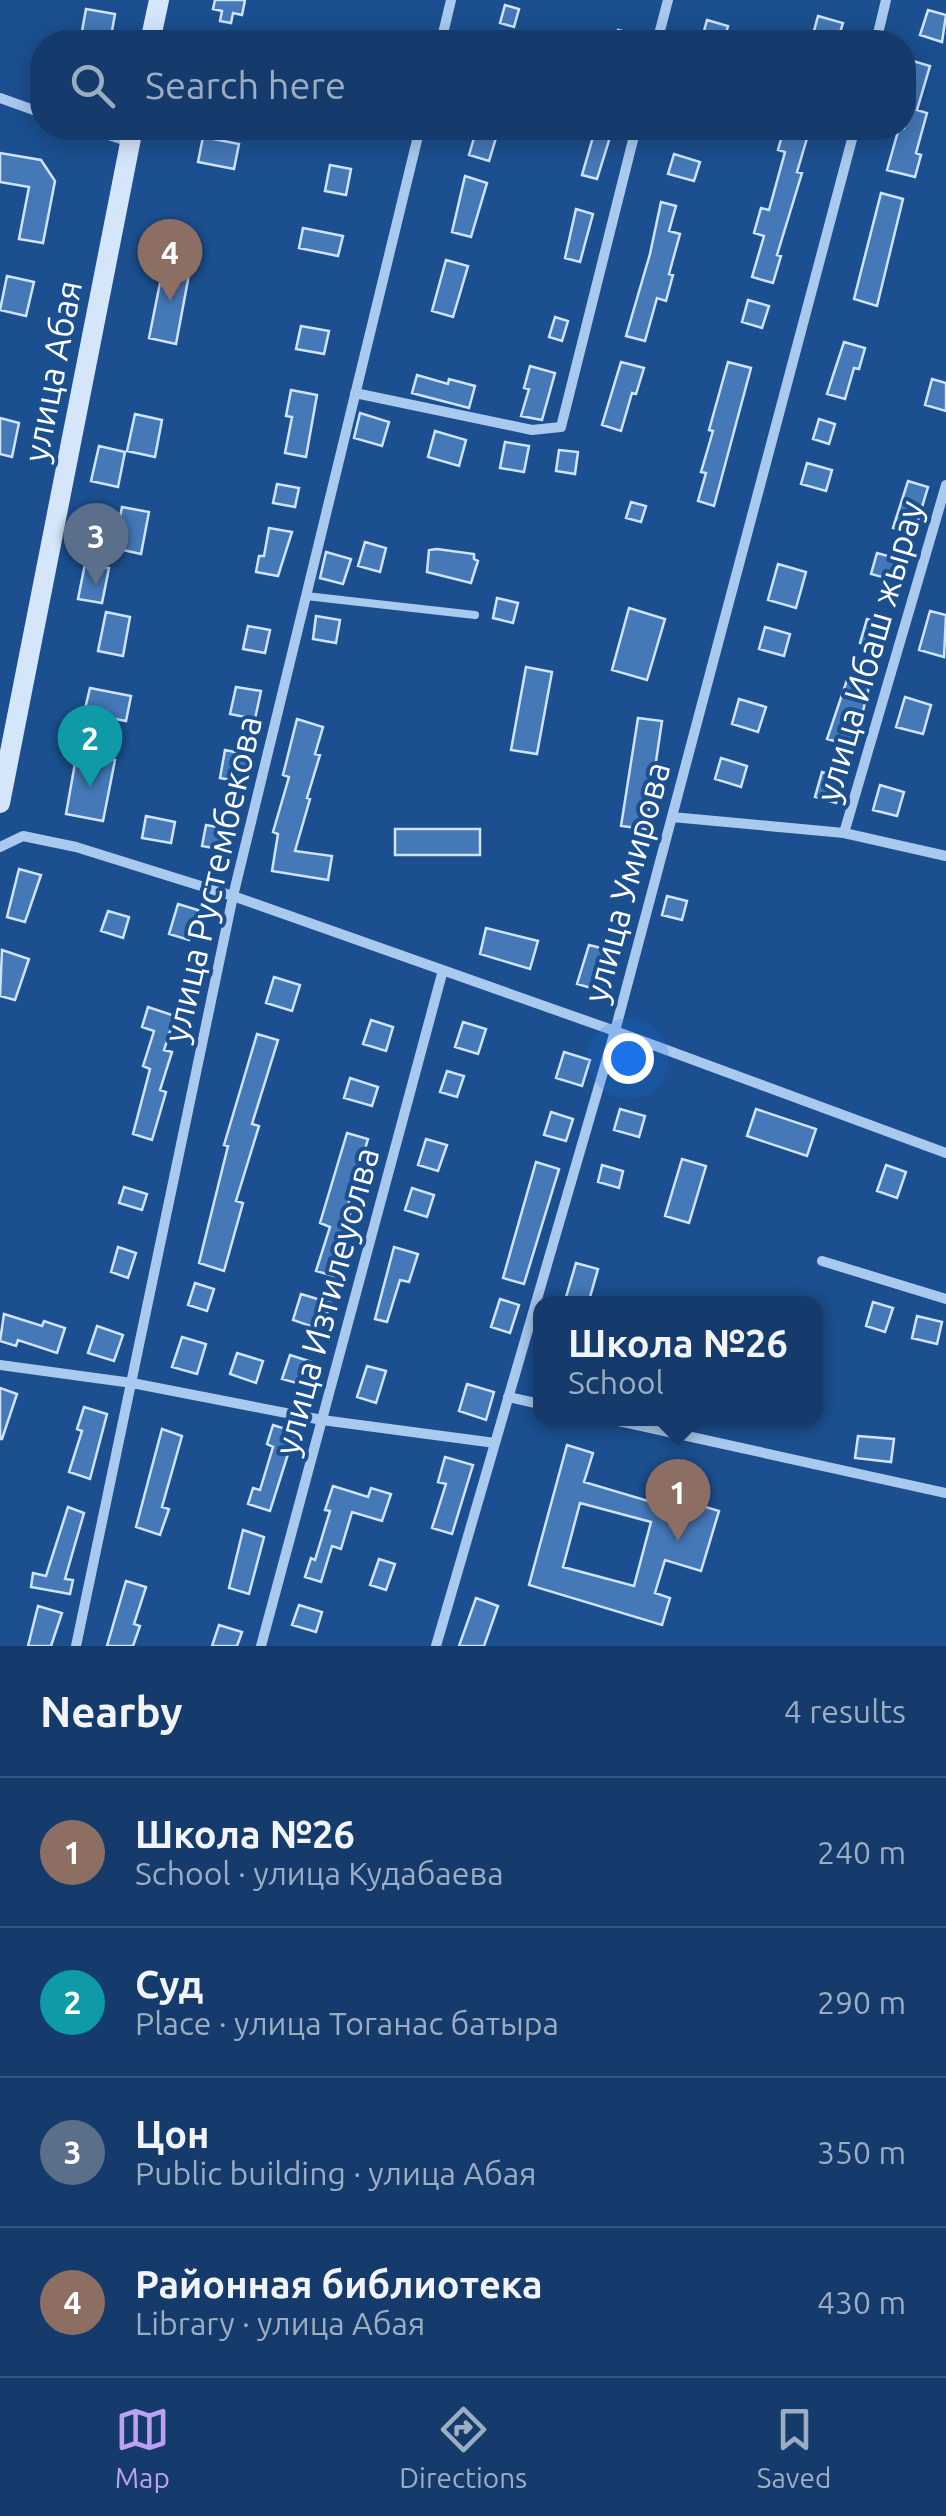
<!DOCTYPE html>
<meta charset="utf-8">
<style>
body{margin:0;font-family:Ubuntu,sans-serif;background:#1d4271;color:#f1f3f6}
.you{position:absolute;left:628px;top:1058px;width:35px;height:35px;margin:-25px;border:8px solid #fff;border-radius:50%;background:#1a73e8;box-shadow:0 0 0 15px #1a73e833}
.badge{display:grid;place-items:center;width:65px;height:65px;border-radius:50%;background:#bca0f2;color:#fff;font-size:32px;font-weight:700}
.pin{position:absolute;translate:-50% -82px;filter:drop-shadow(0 2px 5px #0008)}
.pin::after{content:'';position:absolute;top:52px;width:35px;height:30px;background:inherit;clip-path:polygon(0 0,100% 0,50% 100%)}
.popup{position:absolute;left:533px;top:1296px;width:290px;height:130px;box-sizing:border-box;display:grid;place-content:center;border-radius:20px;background:#143b6b;filter:drop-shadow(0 2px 8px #0005);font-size:32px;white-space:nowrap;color:#9dadc1}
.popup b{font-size:38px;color:#f1f3f6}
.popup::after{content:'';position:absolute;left:50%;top:100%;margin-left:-20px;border:20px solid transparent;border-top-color:#143b6b}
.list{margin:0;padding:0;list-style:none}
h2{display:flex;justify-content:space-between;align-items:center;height:130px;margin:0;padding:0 40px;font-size:42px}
h2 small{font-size:32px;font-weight:400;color:#9dadc1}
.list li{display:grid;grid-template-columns:65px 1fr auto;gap:30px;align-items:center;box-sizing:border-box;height:150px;padding:0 40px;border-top:2px solid #33557e}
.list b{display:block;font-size:38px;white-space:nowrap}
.list p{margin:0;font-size:32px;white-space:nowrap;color:#9dadc1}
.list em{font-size:32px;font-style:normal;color:#9dadc1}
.icon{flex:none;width:55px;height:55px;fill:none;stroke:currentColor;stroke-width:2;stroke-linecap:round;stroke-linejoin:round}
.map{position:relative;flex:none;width:946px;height:1646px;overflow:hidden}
.search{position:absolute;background:#143b6b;box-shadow:0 5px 25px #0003;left:30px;right:30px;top:30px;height:110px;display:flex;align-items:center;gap:25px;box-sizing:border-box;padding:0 35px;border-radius:40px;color:#9dadc1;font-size:38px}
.sheet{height:730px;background:#143b6b}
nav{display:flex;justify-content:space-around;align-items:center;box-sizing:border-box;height:140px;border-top:2px solid #33557e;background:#143b6b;font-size:28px;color:#9dadc1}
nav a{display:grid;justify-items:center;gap:5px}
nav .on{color:#bca0f2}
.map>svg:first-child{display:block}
.building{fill:#4478b7;stroke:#cfe3fa;stroke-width:2.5;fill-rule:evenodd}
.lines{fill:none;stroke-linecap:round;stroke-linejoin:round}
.lane{stroke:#a9c9ee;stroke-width:8}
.street{stroke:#a9c9ee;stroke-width:10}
.secondary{stroke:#d6e6fa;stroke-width:20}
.labels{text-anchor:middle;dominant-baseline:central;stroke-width:8;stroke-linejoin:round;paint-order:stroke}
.street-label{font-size:35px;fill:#fff;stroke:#1b4f8f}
</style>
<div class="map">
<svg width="946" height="1646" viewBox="0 0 946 1646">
<rect width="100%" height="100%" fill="#1b4f8f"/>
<!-- building -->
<path class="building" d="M215,0h30l-3,15 -9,-2 -2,10 -11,-2 2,-10 -9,-2z
M505,5l14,4 -5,18 -14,-4z
M86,9l29,5 -5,28h-30z
M928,10l18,5 -4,27 -22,-7z
M818,16l25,7 -6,19h-26z
M707,20l21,6 -5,16h-22z
M618,30l31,8 -1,4h-34z
M913,61l17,5 -13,44 10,3 -11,40 5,2 -6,22 -28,-7 12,-42h5v-22l5,-19 -3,-1z
M477,128h22l-10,33 -20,-6z
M784,129l24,6 -11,37 5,1 -25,82 4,1 -8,27 -21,-6 12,-41 -10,-3 7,-25 8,2 16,-58 -7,-2z
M595,130l16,4 -14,45 -15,-4z
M203,137l36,7 -5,25 -36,-7z
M0,153l41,7 14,21 -12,62 -24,-4 10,-52 -29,-5z
M674,154l26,8 -6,19 -26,-7z
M330,165l21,4 -5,26 -21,-4z
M465,176l22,7 -16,54 -19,-5z
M881,193l22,6 -26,107 -23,-7z
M661,202l15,4 -7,25 11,3 -11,40 4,1 -7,26 -9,-3 -12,43 -19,-5 24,-82z
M576,209l17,5 -13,48 -15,-4z
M303,228l40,8 -5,20 -39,-8z
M165,258l26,6 -15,80 -27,-6z
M446,260l22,6 -15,51 -21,-6z
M7,276l27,6 -8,34 -26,-6z
M748,300l21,6 -7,22 -20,-6z
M555,317l13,4 -6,20 -13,-4z
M301,326l28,5 -5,23 -28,-5z
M844,342l21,6 -6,21 -5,-1 -9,31 -18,-5z
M621,362l23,6 -8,26 -4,-1 -11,38 -19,-6z
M728,362l23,6 -37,138 -16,-5 8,-28 -5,-1 12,-41 -4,-1z
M530,366l25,7 -13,47 -21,-4 8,-27 -5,-1z
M417,375l31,9 1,-5 26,7 -6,22 -57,-15z
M932,379l14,4v28l-21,-6z
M291,390l26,5 -11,62 -21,-4 7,-36 -6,-1z
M360,413l29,9 -7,24 -28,-8z
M135,414l27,6 -7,37 -28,-6z
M0,418l19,5 -7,34 -12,-3z
M819,419l16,5 -6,20 -16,-5z
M435,431l31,9 -7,26 -31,-9z
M505,442l24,4 -5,26 -24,-4z
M99,446l26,6 -7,35 -27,-6z
M559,450l19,2 -3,22 -19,-3z
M807,463l25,7 -6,21 -25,-7z
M908,481l20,6 -14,47 -21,-6z
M277,484l22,4 -4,19 -22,-4z
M631,502l15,4 -5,16 -15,-4z
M122,507l27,5 -8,42 -27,-6z
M269,528l23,4 -14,44 -22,-4 3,-16h5z
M365,542l21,6 -6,24 -22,-6z
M437,549l37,5v5l4,2 -7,22 -44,-11 2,-22z
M326,552l25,7 -8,25 -23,-6z
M877,553l29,8 -6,21 -29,-8z
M85,564l24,4 -7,35 -24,-4z
M778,564l28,8 -10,36 -28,-8z
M497,598l21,5 -5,20 -20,-5z
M629,608l36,11 -18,61 -35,-10z
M930,611l16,4 -2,42 -25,-7z
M106,612l24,5 -7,39 -25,-5z
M316,616l24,4 -4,23 -23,-4z
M867,619l20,6 -7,24 -20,-6z
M248,626l22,4 -5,23 -22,-4z
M765,627l25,7 -6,22 -25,-7z
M526,667l26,5 -15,82 -26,-4z
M848,677l22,6 -16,64 -27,-8z
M236,687l25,4 -6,28 -25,-5z
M90,688l41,8 -5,25 -42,-8z
M905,697l26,8 -8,29 -27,-7z
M739,699l27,8 -8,25 -26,-8z
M638,718l24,3 -16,108 -25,-3z
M297,719l26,8 -8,27 5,1 -13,43 3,1 -15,52 37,5 -4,24 -56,-9 6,-37 -5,-2 16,-55 -6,-2z
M225,750l25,5 -5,28 -25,-5z
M77,752l38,8 -12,61 -37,-7z
M721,758l26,8 -6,21 -26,-8z
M822,772l21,6 -7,25 -21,-6z
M880,785l24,7 -7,24 -24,-6z
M146,816l29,6 -4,21 -29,-5z
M206,825l28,5 -4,21 -28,-5z
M395,829h85v26h-85z
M19,869l22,6 -16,47 -18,-5z
M667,896l20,5 -5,19 -20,-5z
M178,904l20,6 -9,30 -20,-6z
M108,911l21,6 -6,21 -22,-7z
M486,928l52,13 -8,28 -50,-15z
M589,945l28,7 -12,40 -28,-8z
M2,950l27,9 -14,41 -15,-4z
M274,977l26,8 -8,26 -26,-8z
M148,1007l27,9 -11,34 8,2 -12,38 6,2 -14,48 -19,-6 17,-65 -7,-3 11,-35 -12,-4z
M371,1020l22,7 -7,24 -23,-7z
M463,1022l23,7 -8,25 -23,-7z
M257,1034l21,6 -26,84 7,2 -23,75 7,2 -19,68 -25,-8 29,-117 -4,-1z
M564,1052l26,8 -8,26 -26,-8z
M447,1071l17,5 -7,21 -17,-5z
M350,1078l28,9 -6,19 -28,-8z
M620,1109l25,7 -6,21 -25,-7z
M756,1109l60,20 -9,27 -60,-20z
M551,1112l22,7 -7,22 -22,-6z
M347,1133l21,6 -20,66 4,1 -18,70 -18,-5 14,-44 -10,-4z
M426,1139l21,6 -9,26 -20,-6z
M682,1159l24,7 -17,57 -24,-7z
M536,1162l23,7 -35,115 -21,-6z
M602,1165l21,6 -4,17 -21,-6z
M886,1165l20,7 -9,26 -20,-7z
M124,1187l23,7 -5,16 -23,-7z
M412,1188l22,7 -7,22 -22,-7z
M118,1247l18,6 -8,25 -17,-6z
M394,1247l24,7 -9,28 -9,-2 -13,42 -12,-3z
M576,1263l22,6 -10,35h-24z
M195,1283l19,6 -7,22 -19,-6z
M301,1294l30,9 -9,27 -29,-10z
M500,1299l19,6 -9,28 -19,-6z
M873,1302l20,6 -8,24 -19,-6z
M4,1314l38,12 2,-5 21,7 -8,25 -39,-13 -2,6 -16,-5z
M917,1316l25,6 -5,22 -25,-6z
M97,1326l26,9 -9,26 -26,-8z
M182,1337l24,7 -9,30 -25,-7z
M237,1353l26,8 -7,22 -26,-9z
M290,1355l22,7 -8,23 -22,-6z
M367,1366l19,5 -10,32 -19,-6z
M467,1384l27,8 -8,28 -27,-9z
M0,1388l17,6 -15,45h-2z
M84,1407l23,7 -17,65 -21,-7 13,-41 -5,-2z
M273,1425l22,7 -25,79 -22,-7 5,-16 7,2 13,-43 -6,-3z
M162,1429l20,7 -20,71 7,2 -9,26 -24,-8z
M858,1436l36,3 -3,23 -36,-4z
M567,1445l26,8 -9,29 64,19 3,-11 68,21 -18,60 -36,-11 -10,33 15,5 -8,27 -133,-40zM580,1503l71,19 -17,64 -71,-19z
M445,1457l28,8 -21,69 -20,-6 14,-44 -8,-2z
M333,1486l35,11 3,-9 20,6 -9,27 -30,-9 -11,37 -9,-3 -11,36 -16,-5 6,-19 4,2 15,-49 -5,-1z
M68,1507l16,6 -19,66 8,1 -3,14 -39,-7 2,-14 13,3z
M243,1530l21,7 -15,57 -20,-6z
M379,1559l16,5 -9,26 -16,-5z
M126,1581l20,6 -12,37 6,2 -7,20h-26z
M476,1598l22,8 -14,40h-25z
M299,1605l23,7 -6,20 -24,-7z
M38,1606l24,7 -11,33h-23z
M219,1625l23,7 -5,14h-25z"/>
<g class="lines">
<!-- lane -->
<path class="lane" d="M306,596l169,19"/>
<!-- street -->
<path class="street" d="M441,42l10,-42
M657,42l11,-42
M876,42l10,-42
M0,98l42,15
M87,128l43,14
M355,393l177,37 29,-3 75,-299
M672,817l172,16 102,23
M844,833l102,-348
M0,847l23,-11 53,11 157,49 382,135 331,122
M822,1261l124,38
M0,1365l132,18 190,37 173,23
M508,1397l32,7
M605,1418l341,75
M76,1646l157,-750 187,-768
M261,1646l182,-676
M436,1646l179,-615 240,-903"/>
<!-- secondary -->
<path class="secondary" d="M150,42l9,-42
M0,803l133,-675"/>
</g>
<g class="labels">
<!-- street labels -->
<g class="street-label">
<text transform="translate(52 371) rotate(-79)">улица Абая</text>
<text transform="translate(869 651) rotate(-74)">улица Ибаш жырау</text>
<text transform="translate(212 879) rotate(-77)">улица Рустембекова</text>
<text transform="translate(626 882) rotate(-75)">улица Умирова</text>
<text transform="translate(326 1301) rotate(-75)">улица Изтилеуолва</text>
</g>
</g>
</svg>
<div class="you"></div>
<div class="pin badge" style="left:678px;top:1541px;background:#8d6e63">1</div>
<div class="popup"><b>Школа №26</b>School</div>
<div class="pin badge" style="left:90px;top:787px;background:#0f9aa8">2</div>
<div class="pin badge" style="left:96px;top:585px;background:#5c6f8a">3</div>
<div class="pin badge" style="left:170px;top:301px;background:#8d6e63">4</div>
<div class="search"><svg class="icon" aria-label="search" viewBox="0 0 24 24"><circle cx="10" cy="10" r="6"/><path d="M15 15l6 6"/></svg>Search here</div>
</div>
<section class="sheet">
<h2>Nearby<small>4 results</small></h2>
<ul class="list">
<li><span class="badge" style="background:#8d6e63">1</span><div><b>Школа №26</b><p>School · улица Кудабаева</p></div><em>240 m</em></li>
<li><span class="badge" style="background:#0f9aa8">2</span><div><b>Суд</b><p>Place · улица Тоганас батыра</p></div><em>290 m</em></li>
<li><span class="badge" style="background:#5c6f8a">3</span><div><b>Цон</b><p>Public building · улица Абая</p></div><em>350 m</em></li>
<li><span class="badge" style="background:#8d6e63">4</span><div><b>Районная библиотека</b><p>Library · улица Абая</p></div><em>430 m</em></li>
</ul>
</section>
<nav>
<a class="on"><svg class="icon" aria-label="map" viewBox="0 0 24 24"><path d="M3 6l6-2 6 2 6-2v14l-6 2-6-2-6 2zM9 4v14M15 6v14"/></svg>Map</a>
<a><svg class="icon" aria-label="directions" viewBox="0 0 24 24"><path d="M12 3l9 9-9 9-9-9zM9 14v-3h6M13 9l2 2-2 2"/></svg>Directions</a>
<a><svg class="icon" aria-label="saved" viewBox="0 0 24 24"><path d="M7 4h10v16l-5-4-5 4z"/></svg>Saved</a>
</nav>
